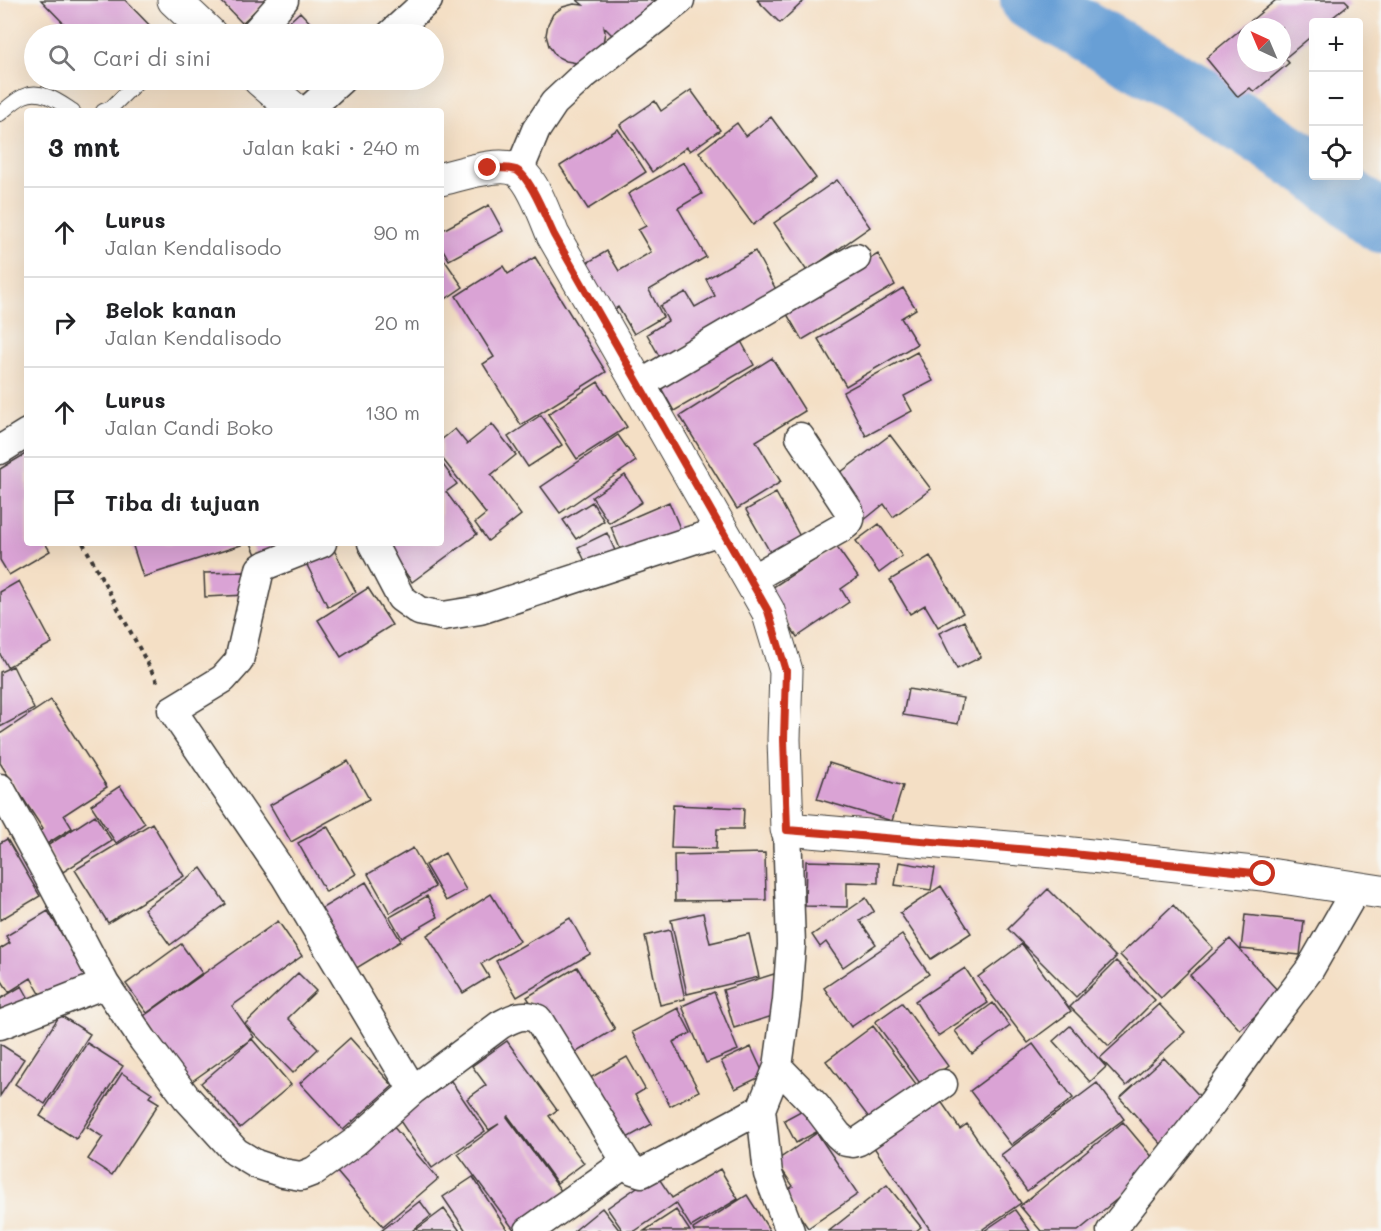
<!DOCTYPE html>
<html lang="id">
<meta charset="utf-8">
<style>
body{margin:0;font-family:Mali,sans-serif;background:#f2f2f2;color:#202124}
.controls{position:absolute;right:18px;top:18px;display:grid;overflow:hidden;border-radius:6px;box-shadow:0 6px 24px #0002}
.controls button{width:54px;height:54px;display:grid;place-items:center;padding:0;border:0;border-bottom:2px solid #e0e0e0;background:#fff;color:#202124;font:30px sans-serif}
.compass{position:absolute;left:1237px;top:18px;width:54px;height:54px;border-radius:50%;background:#fff;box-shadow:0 6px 24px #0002;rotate:316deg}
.stop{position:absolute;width:18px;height:18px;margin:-14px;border:4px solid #c8321e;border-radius:50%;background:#fff}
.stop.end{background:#c8321e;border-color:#fff;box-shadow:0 2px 6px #0008}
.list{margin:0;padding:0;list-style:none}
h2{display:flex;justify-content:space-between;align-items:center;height:78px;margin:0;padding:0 24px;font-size:26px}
h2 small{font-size:20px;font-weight:400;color:#757577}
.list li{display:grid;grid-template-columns:39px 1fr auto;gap:18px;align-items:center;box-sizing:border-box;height:90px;padding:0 24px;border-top:2px solid #e0e0e0}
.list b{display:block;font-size:22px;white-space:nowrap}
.list p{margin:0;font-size:20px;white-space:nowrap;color:#757577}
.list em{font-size:20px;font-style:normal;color:#757577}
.icon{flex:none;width:33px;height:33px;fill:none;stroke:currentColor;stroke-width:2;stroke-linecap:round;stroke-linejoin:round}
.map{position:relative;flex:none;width:1381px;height:1231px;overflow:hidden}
.search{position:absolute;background:#fff;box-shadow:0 6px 24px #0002;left:24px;top:24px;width:420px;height:66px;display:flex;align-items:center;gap:15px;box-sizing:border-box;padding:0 21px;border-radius:33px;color:#757577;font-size:22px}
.panel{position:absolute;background:#fff;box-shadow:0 6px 24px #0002;left:24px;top:108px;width:420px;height:438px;border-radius:6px}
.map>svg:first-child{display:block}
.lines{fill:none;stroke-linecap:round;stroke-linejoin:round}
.river{stroke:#679fd5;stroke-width:60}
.building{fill:#daa3d5;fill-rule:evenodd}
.service-casing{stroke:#3c3935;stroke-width:16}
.minor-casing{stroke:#3c3935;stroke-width:31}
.tertiary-casing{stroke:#3c3935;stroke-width:35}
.path{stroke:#3c3935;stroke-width:4;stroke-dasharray:4.5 4.5;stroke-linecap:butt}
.service{stroke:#fff;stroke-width:14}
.minor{stroke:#fff;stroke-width:28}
.tertiary{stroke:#fff;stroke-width:33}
.route{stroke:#c8321e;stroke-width:8}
</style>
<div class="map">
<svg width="1381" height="1231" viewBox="0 0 1381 1231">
<rect width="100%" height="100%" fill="#f6f6f2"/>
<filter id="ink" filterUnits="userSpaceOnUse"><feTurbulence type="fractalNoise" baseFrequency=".0167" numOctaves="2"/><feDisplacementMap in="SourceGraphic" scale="12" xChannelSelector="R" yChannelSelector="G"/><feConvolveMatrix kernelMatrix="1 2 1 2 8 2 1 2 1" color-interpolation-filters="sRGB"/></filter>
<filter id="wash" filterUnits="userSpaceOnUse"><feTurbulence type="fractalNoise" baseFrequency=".008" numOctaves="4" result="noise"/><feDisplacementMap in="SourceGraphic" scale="24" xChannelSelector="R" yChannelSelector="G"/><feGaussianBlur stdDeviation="1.35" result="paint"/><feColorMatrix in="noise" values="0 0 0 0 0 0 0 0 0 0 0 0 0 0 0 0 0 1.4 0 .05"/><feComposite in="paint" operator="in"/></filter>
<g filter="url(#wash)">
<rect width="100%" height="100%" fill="#f4dfc5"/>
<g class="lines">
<!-- river -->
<path class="river" d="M1030,0l169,95 115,75
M1322,176l59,47"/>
</g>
<g id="blocks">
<!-- building -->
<path class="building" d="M41,0h84l33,34h-84z
M220,0h47l-25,23z
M577,0h79l-40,39 -12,-12 1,5 -2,11 -26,20 -11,-2 -10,-5 -7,-10 -3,-11 2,-11 5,-10 10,-7 11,-3 9,1z
M757,0h48l-25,23z
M1276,0h69l4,4 -22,18h-13v12l-29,24 4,5 -35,29 -4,-4 -12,9 -32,-39zM1246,27h36v36h-36z
M300,12l21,22h-45z
M691,90l29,40 -30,21 -3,-4 -35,25 -32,-47 35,-24 6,10z
M771,117l45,61 -63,47 -54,-73 38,-29 9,13z
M618,129l28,43 -58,37 -28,-43z
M684,162l18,32 -24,14 28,49 -57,33 14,27 -29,17 -16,-27 -11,7 -27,-47 27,-16 12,20 32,-19 -13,-22 8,-4 -18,-32z
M837,180l33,47 -63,44 -33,-48z
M489,205l14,26 -54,29 -8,-14v-15z
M755,251l24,44 -117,66 -15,-27 21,-13 -8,-15 26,-14 9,15 20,-11 -9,-17z
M878,254l17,31 -93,55 -18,-31z
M441,255l22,32 -22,15z
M535,257l71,115 -85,53 -38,-61 11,-7 -38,-61 47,-30 5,8z
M903,288l13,21 -15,9 16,26 -71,42 -28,-47z
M736,332l18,33 -80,46 -18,-32z
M917,352l16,29 -29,15 8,15 -46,25 -23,-44z
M772,358l33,53 -49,30 25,41 -44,27 -57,-93z
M598,382l29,45 -50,32 -29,-45z
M541,415l21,30 -34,22 -20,-30z
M492,424l24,31 -25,20 30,40 -33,26 -13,-18 11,-9 -45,-57v-17l14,-11 12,15z
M618,435l18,26 -76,52 -19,-26z
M890,435l41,54 -38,28 -9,-13 -21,17 -31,-42z
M27,453v90h18l5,8 -41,24 -9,-15v-91z
M441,462l16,22 -11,8 31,42 -65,48 -28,-39h57z
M625,475l17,27 -33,21 -17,-26z
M776,493l27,49 -29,17 -28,-49z
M592,502l12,19 -28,18 -13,-19z
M669,502l13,31 -58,25 -13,-31z
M879,524l23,32 -23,17 -23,-32z
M607,533l10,22 -28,14 -11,-22z
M132,543h108l1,2 -98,32z
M251,543h56l-47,21z
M836,546l22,31 -17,12 8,13 -52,35 -30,-46z
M334,550l22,42 -28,15 -21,-42z
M930,556l33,57 -25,14 -13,-22 -15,9 -20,-34z
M245,572l1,23 -41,2 -1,-24z
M19,581l33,62 -45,24 -7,-13v-62z
M368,588l24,37 -51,32 -23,-37z
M964,621l17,36 -24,12 -18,-36z
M13,666l21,43 -34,18v-55z
M908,689l55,9 -5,26 -55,-9z
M51,700l56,87 -43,28 8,13 -33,21 -8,-13 12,-7 -43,-66v-29z
M348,761l21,38 -78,43 -21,-37z
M829,763l74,23 -11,35 -75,-22z
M120,786l25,37 -29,20 -25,-38z
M673,805l71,3 -1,21h-26l-1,20 -45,-1z
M95,815l17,26 -49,31 -16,-26z
M152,823l32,53 -76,47 -33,-53z
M327,826l29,48 -30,18 -28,-49z
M7,839l33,57 -40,24v-77z
M413,848l22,39 -45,26 -22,-39z
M445,853l21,37 -20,11 -21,-36z
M765,853l1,47 -91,1 -1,-46z
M806,861l72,2v20l-31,-1v25l-42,-1z
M899,862l36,6 -4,22 -36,-5z
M201,868l25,36 -56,41 -26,-36z
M366,882l35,59 -51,31 -36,-59z
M941,886l30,47 -40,26 -31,-46z
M1048,889l68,68 -40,40 -68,-68z
M491,894l29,47 -39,23 8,13 -26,16 -36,-58z
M427,896l11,21 -36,21 -12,-21z
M866,898l8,13 -14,10 16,23 -33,23 -17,-25 -6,5 -8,-12z
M1173,905l40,43 -52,50 -41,-43z
M48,911l40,67 -42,26 -15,-26 -22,14 -9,-14v-29l10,-6 -4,-7z
M703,913l7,30 39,-9 10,43 -72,17 -16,-74z
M1245,915l59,6 -4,34 -59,-6z
M570,918l20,36 -73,43 -21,-36z
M278,921l24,35 -70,50 22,31 -66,47 -47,-66z
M670,930l15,69 -25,6 -15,-69z
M902,935l27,39 -78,53 -27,-39z
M1230,939l50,54 -40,37 -50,-55z
M181,944l21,29 -55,40 -21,-29z
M1022,944l49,67 -43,32 -50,-66z
M1116,961l39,39 -46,46 -39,-39z
M577,967l38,62 -50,30 -38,-62z
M965,968l23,35 -50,33 -23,-35z
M298,973l18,18 -28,27 30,31 -25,24 -48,-49z
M774,974l11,38 -51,16 -11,-38z
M22,986l10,18 -32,18v-23z
M714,992l24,58 -32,13 -24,-57z
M902,1003l46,63 -26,20 -47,-64z
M993,1003l17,23 -38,28 -17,-23z
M1159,1004l26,28 -59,54 -26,-28z
M678,1008l13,25 -18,9 26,49 -29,15 -38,-74z
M60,1015l30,19 -45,70 -30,-20z
M873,1026l49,66 -46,35 -50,-66z
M1070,1026l36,41 -16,15 -37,-41z
M350,1038l43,48 -50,44 -43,-47z
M252,1039l39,46 -51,43 -39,-45z
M507,1041l50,69 -8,6 35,47 -27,20 -49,-67 -1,1 58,79 -47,35h-3l-57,-77 41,-30 -10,6 -22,-31 19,-14 -14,-19z
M87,1043l36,23 -47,73 -36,-23z
M0,1044l24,15 -24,37z
M1033,1044l40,54 -62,47 -41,-54z
M751,1047l13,28 -29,14 -14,-28z
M627,1057l18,32 -10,6 17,29 -34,19 -35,-61z
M1164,1058l43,46 -45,41 -42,-47z
M122,1073l30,20 -3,4 10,6 -47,72 -24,-16 15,-22 -16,-10z
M451,1081l34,50 -53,37 -34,-50z
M1097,1083l27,36 -97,72 -26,-36z
M938,1097l22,32 7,-5 54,79 -38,26 1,2 31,-21 15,21h-99l-60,-88z
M810,1106l12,23 -26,14 -12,-23z
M1123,1122l36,43 -81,66h-37l-21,-25z
M392,1125l46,54 -55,47 -46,-54z
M817,1133l41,61 -50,34 -24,-35 9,-7 -17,-25z
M720,1169l18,30 -47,28 -15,-24 -41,28h-12l-16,-23 49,-34 16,24z
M473,1177l35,54h-42l-23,-34z
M887,1185l34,42 -5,4h-87z
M747,1195l23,36h-76l-1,-2z
M420,1201l11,15 -18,14 1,1h-33z
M602,1208l18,23h-46z
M444,1209l16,22h-41l-2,-2z
M676,1210l14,21h-46z"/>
</g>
</g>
<g filter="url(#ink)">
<use href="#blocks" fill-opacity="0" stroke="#3c3935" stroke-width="1.5"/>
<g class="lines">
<defs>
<path id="service" d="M103,111l8,-3 28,-28
M0,114c7,-6 15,-14 24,-18 17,-8 35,6 49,15"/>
<path id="minor" d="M254,34l30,-34
M391,34l37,-34
M307,111l34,-31
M519,171l17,-41 18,-27 29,-27 97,-76
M639,385l217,-127
M0,450l27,-17
M322,543l-58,23 -4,3 -21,92 -16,18 -51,31 113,166 128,214
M372,543l29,55 18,13 24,5 37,-6 243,-80
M750,580l93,-53c7,-5 9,-8 6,-16l-49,-74
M0,788l46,84 59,112 38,56 43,57 50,55 20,12 27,9 18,3 13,-5 42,-30 57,-51 87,-65c13,-7 23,-13 38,-6l88,143 7,8 9,3 119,-64
M787,829l4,116 -4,55 -9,67 -17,42 7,65 22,57
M0,1025l105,-41
M778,1067l38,39 22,29 8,7 7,1 6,-2 84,-57
M529,1231l97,-69
M1111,1231l101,-128 54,-76 44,-58 46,-80"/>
<path id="tertiary" d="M174,0l36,34
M260,80l36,31
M441,179c18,-4 63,-20 79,-7 14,11 26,46 33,63l215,376 18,60 -2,68 3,90 257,22 219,23 118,18"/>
</defs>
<!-- service casing -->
<use href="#service" class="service-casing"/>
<!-- minor casing -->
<use href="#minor" class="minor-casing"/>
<!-- tertiary casing -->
<use href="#tertiary" class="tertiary-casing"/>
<!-- path -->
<path class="path" d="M83,543l75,140"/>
<!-- service -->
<use href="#service" class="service"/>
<!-- minor -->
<use href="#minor" class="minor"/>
<!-- tertiary -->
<use href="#tertiary" class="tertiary"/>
</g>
</g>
<g class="lines" filter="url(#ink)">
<!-- route -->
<path class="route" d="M488,168c9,0 19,-1 28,2 14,6 31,51 38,65l214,376 18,60 -2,68 3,91 257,21 219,23"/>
</g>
</svg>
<div class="controls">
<button>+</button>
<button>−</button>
<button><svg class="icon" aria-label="locate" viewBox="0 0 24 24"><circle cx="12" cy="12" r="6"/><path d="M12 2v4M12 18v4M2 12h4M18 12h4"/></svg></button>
</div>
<svg class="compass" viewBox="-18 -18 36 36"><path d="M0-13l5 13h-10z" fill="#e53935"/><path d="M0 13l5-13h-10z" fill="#757577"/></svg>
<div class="stop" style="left:1263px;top:874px"></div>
<div class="stop end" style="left:488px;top:168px"></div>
<div class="search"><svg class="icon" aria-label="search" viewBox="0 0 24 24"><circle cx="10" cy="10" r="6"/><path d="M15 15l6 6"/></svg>Cari di sini</div>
<section class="panel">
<h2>3 mnt<small>Jalan kaki · 240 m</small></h2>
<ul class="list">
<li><svg class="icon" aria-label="ahead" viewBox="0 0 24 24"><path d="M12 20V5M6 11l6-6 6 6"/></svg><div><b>Lurus</b><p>Jalan Kendalisodo</p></div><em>90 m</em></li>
<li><svg class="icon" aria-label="right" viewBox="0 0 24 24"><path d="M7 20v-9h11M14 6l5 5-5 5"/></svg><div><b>Belok kanan</b><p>Jalan Kendalisodo</p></div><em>20 m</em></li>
<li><svg class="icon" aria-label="ahead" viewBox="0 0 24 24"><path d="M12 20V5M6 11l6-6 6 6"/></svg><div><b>Lurus</b><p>Jalan Candi Boko</p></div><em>130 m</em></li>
<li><svg class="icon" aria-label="arrive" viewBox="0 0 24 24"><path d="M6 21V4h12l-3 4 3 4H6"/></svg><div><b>Tiba di tujuan</b></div></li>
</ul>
</section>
</div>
